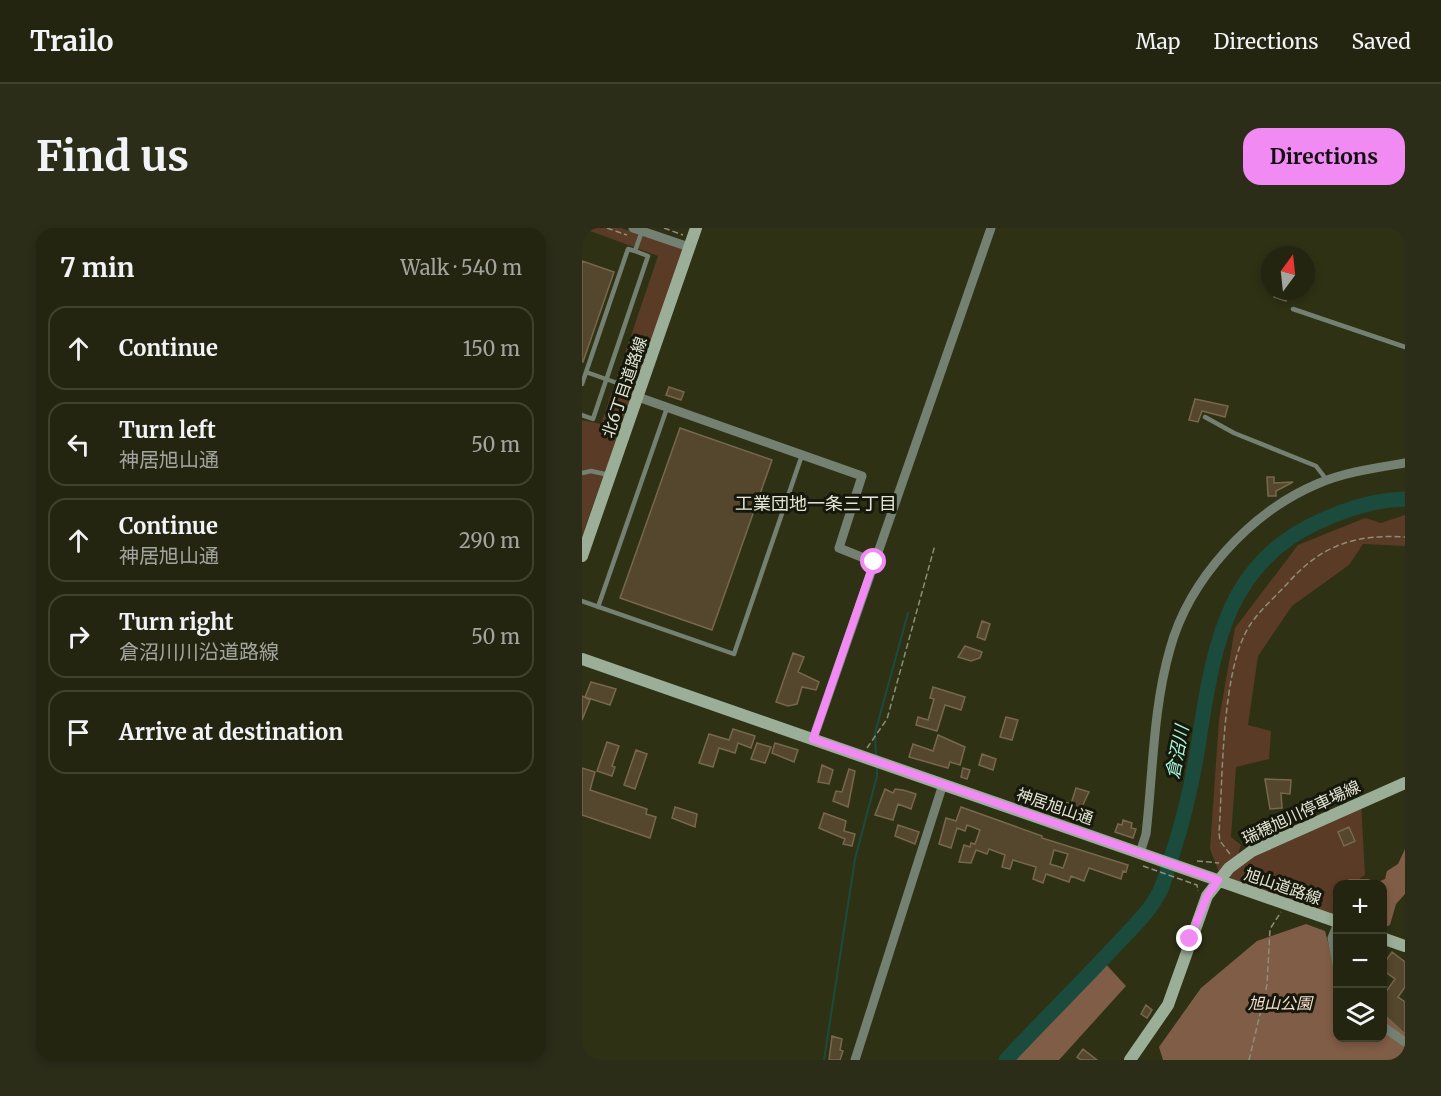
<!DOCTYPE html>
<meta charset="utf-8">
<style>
body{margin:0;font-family:Merriweather,"Noto Sans JP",serif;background:#2b2d19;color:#f1f3f6}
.controls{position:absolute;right:18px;bottom:18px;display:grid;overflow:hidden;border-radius:12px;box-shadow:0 3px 9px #0003}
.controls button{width:54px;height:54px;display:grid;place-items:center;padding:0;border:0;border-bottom:2px solid #404230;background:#232510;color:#f1f3f6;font:30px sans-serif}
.compass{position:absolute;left:679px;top:18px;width:54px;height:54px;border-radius:50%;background:#232510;box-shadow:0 3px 9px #0003;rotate:15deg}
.stop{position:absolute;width:18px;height:18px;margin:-14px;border:4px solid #f28af3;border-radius:50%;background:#fff}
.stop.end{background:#f28af3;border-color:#fff;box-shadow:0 2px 6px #0008}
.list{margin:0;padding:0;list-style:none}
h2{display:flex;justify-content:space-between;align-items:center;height:78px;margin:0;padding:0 24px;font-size:26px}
h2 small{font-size:20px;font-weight:400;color:#a3a59f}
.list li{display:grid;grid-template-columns:39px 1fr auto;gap:18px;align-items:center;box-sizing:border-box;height:84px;margin:0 12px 12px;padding:0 12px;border:2px solid #404230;border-radius:18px}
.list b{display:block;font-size:22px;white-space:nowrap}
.list p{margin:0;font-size:20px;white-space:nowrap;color:#a3a59f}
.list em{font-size:20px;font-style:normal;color:#a3a59f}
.icon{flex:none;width:33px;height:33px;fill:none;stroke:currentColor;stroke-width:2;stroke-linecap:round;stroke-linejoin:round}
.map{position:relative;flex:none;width:823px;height:832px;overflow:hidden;border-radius:18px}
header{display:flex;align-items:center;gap:36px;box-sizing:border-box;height:84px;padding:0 30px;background:#232510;border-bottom:2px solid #404230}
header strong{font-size:28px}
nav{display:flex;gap:33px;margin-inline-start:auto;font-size:21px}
.intro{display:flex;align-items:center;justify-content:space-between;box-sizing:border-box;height:144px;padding:0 36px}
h1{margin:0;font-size:42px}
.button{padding:15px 27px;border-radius:18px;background:#f28af3;color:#111;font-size:21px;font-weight:700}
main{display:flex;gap:36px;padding:0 36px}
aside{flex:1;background:#232510;border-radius:18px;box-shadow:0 3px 9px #0003}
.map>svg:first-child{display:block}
.green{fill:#5a3b26}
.forest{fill:#805d46}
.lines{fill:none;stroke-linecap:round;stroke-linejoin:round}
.stream{stroke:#1b4b3d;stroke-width:2}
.river{stroke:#1b4b3d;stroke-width:15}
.building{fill:#55472d;stroke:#77684d;stroke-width:1.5;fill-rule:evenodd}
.path{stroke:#8c8e78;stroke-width:1.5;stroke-dasharray:6 3;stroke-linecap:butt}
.lane{stroke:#748072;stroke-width:4.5}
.street{stroke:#748072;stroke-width:9}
.secondary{stroke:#9baf98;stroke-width:12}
.route{stroke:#f28af3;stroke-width:8}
.labels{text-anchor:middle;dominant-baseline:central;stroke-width:6;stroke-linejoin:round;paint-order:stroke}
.street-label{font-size:16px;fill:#e4e6d5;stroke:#17180c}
.park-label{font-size:16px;font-style:italic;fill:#f7dece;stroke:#17180c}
.neighbourhood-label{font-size:18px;fill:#e4e6d5;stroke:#17180c}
.water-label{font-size:18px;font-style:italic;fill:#a6f6db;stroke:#17180c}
</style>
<header>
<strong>Trailo</strong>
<nav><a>Map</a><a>Directions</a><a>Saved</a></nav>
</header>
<div class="intro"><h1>Find us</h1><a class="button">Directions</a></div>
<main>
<aside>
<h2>7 min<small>Walk · 540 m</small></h2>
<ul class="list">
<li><svg class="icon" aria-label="ahead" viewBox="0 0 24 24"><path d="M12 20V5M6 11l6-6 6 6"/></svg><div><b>Continue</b></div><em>150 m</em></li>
<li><svg class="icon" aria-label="left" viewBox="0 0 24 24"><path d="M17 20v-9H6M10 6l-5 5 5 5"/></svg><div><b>Turn left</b><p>神居旭山通</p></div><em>50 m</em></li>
<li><svg class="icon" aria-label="ahead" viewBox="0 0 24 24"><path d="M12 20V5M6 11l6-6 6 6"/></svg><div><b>Continue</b><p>神居旭山通</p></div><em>290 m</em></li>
<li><svg class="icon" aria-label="right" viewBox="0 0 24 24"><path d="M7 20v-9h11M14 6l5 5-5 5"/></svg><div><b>Turn right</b><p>倉沼川川沿道路線</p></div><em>50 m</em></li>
<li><svg class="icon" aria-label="arrive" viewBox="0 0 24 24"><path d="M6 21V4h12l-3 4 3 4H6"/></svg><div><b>Arrive at destination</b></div></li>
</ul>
</aside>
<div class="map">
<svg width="823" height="832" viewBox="0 0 823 832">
<rect width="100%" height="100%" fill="#2f3115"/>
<!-- green -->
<path class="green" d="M0,0h39l63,22 -102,286v-116l19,4 57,-168z
M823,287v31l-42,-2 -14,21 -57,41 -34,50 -10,69 23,6 -2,28 -33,8 -5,70 10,8 -5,16 125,-59 4,73 -13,9h-14l-1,38 -116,-45 -11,-28 9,-129 16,-92 63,-83 67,-27 16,5z"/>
<!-- forest -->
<path class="forest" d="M823,621v45l-9,10 -6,21 -7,3 -1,-44h-37l4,-5h19l10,3 7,-3 2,-8 11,-7z
M724,696l19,7 9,33 3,2 1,72h44l1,-38 22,21v39h-242l-4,-13 42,-59 56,-47z
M520,732l24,26 -67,74h-53z"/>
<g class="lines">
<!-- stream -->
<path class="stream" d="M294,528l-1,-23 33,-120
M242,832l31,-201 22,-83v-11"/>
<!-- river -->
<path class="river" d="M424,832c37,-40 76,-78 113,-118 14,-15 30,-30 40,-49 6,-11 9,-26 13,-38 14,-42 23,-85 29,-128 14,-87 29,-165 117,-205 29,-13 55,-22 87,-23"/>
</g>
<!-- building -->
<path class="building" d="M0,33l32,11 -31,90h-1z
M695,63h12l-3,10 -12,-4z
M87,159l15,5 -3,8 -15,-5z
M613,171l33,7 -3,11 -23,-6 -4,11 -9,-2z
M98,200l92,32 -60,170 -92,-32z
M685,249h7v6l19,-1 -17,9v5h-8z
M400,393l8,3 -5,16 -8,-3z
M383,418l17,6 -2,6 -9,3 -13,-4z
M211,425l11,4 -6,15 21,10 -3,8 -14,-3 -5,17 -9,2 -12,-4z
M9,454l25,7 -6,16 -25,-8z
M351,459l32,10 -4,13 -16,-5 -8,26 -21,-6 2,-8 10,3 6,-21 -4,-1z
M0,468l8,4 -8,20z
M424,489l12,3 -6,20 -12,-3z
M151,501l22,7 -4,12 -13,-5 -3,10 -16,-5 -6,19 -14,-4 10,-29 20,6z
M356,507l27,12 -5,18 -10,-3 -2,6 -39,-11 4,-13 20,7z
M25,514l12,4 -7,20 3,1 -3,9 -15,-5z
M175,515l14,4 -6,16 -14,-4z
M193,515l23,7 -4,12 -22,-9z
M54,522l11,4 -12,35 -11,-4z
M400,526l14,5 -3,11 -14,-5z
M240,537l11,5 -4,14 -11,-2z
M0,540l13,4 -5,18 57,19 -1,5 10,3 -6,21 -68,-23z
M381,540l7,2 -3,9 -6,-2z
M267,541l6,2 -7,36 -15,-6 3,-10 6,1z
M683,551l26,1 -1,14 -9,-1 1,15 -12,1z
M494,560l13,4 -13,27 -34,-14 3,-9 26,8z
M303,561l8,4 2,-4 8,1 13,4 -5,15 -13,-5 -5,16 -18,-5z
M93,579l22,7 -2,13 -23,-9z
M379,579l81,29v2l86,27 -2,7 -3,-1 -2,8 -32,-11 -5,13 -13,-5 -2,6 -23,-8 -3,9 -10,-4 3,-12 -23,-7 -3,9 -8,-2 3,-12 -16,-6 -2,5 -11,-4 -5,13 -12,-1 5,-17 6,2 1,-4 4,1 5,-14 -13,-5 -2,6 -8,-3 -6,20 -12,-4 7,-26 10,3zM472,622l14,4 -5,14 -13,-4z
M242,585l22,8 -2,10 11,3 -3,12 -9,-2 2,-5 -26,-11z
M541,592l9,3 -1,5 5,1 -3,9 -18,-6 3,-8 4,1z
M316,597l21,7 -4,12 -20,-8z
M767,599l6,14 -11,5 -6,-14z
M810,724l13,10v25l-7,10 7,5v32l-22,-20v-18l12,-17 -12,-9v-5z
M564,777l6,5 -5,8 -6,-4z
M250,808l10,3 -2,11 3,1 -3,9h-11z
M501,821l14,11h-16l-4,-3z"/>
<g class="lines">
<!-- path -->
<path class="path" d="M25,0l20,7
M82,0l19,7
M285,520l20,-29 48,-174
M648,626l-10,-13 -1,-8c4,-54 2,-164 31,-208 10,-15 25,-28 37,-41 34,-39 68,-50 118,-47
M615,633l22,2
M561,638l54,19 1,6
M669,652l50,6
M724,672l4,-11
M730,674l3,-11
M667,832l18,-75 3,-56 11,-17"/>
<!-- lane -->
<path class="lane" d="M711,81l112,38
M4,144l51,18
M0,156l46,-135 7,2 7,-20
M0,187l11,4 55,-163 -13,-5
M623,189l29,16 82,33 10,13
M0,245l9,-2 18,4
M0,373l152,53 68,-199
M16,379l69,-199"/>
<!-- street -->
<path class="street" d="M51,0l56,19
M56,169l224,79 -23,72 35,14
M231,511l178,-511
M558,625l6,-19c7,-61 7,-126 24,-185 19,-70 81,-137 147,-165 28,-12 58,-16 88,-21
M756,695l-6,15 6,31
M800,798l23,16
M273,832l88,-276"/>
<!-- secondary -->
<path class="secondary" d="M0,328l114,-328
M0,431l756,263
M800,710l23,8
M548,832l38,-55 39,-109 22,-28 23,-17 153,-68"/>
</g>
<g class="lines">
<!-- route -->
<path class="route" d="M292,334l-61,177 405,141 -11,16 -17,43"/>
</g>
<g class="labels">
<!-- street labels -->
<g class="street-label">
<text transform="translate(42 159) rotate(-71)">北6丁目道路線</text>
<text transform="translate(473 578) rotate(19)">神居旭山通</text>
<text transform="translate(719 584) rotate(-25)">瑞穂旭川停車場線</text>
<text transform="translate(701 658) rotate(19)">旭山道路線</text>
</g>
<!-- park labels -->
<g class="park-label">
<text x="698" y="775">旭山公園</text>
</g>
<!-- neighbourhood labels -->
<g class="neighbourhood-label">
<text x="234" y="275">工業団地一条三丁目</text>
</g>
<!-- water labels -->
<g class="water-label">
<text transform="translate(595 524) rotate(-79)">倉沼川</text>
</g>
</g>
</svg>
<div class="controls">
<button>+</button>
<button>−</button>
<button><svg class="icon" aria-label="layers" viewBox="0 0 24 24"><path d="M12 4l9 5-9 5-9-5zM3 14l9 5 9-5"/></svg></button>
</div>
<svg class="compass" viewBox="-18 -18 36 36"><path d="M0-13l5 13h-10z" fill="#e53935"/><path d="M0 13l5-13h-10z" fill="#a3a59f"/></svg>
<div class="stop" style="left:292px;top:334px"></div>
<div class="stop end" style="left:608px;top:711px"></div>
</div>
</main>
